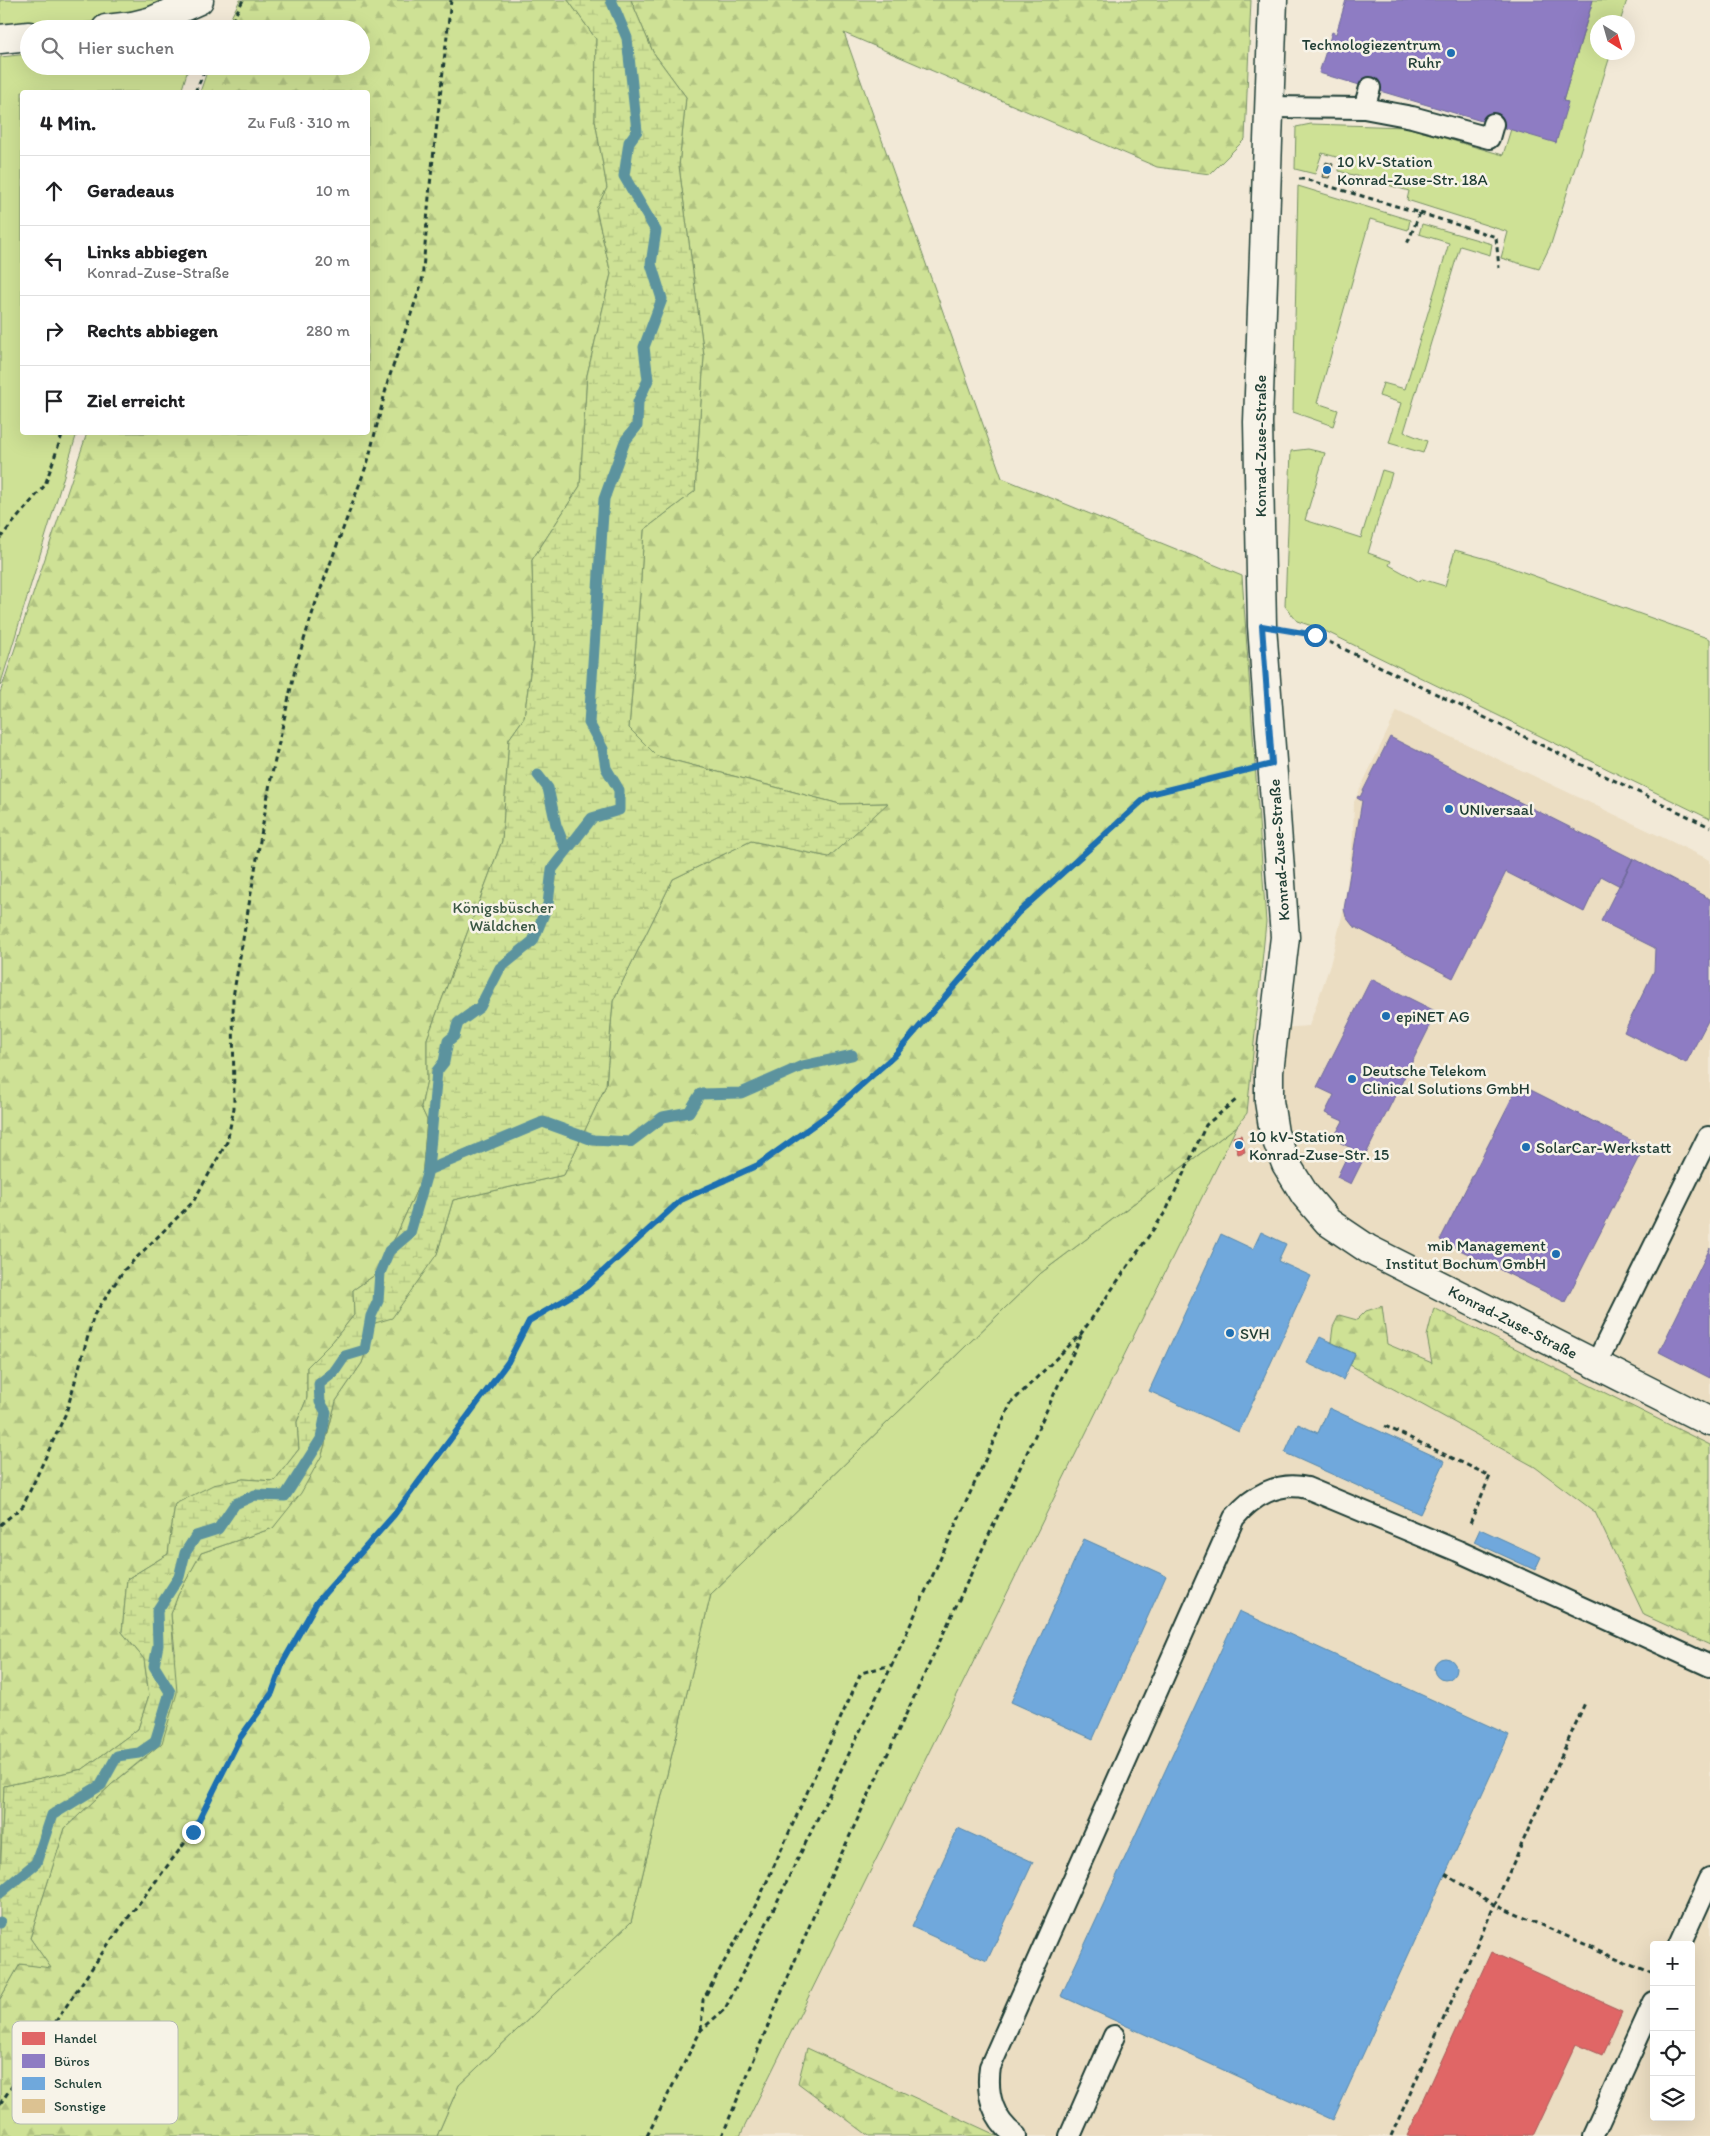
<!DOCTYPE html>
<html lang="de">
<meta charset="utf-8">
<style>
body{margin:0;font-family:Itim,sans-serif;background:#f2f2f2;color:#202124}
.controls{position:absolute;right:15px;bottom:15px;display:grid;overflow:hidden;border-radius:5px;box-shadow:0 5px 20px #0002}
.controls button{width:45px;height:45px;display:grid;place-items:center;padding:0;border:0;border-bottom:1px solid #e0e0e0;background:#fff;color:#202124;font:25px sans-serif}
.compass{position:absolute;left:1590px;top:15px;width:45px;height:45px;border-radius:50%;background:#fff;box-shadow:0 5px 20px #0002;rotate:143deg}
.stop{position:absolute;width:15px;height:15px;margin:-11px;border:4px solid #1f6fb2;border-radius:50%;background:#fff}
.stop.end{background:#1f6fb2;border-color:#fff;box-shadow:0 1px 5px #0008}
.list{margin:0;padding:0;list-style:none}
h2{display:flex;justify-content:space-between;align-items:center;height:65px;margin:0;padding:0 20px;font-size:21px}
h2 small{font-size:16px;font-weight:400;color:#757577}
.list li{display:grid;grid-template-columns:32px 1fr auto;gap:15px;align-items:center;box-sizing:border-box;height:70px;padding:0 20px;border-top:1px solid #e0e0e0}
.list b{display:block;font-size:19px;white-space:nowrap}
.list p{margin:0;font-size:16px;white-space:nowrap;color:#757577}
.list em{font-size:16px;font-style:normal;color:#757577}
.icon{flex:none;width:28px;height:28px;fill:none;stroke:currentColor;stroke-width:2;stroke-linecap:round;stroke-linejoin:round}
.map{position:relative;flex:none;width:1710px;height:2136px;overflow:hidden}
.search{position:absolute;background:#fff;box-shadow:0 5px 20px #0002;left:20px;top:20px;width:350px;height:55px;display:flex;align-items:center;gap:12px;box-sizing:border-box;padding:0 18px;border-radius:28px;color:#757577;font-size:19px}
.panel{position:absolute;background:#fff;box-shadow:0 5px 20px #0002;left:20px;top:90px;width:350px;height:345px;border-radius:5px}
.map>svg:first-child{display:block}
.built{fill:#ebddc2;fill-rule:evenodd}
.green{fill:#cee195;stroke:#768f64}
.forest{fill:url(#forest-firs);stroke:#768f64}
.wetland{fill:url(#wetland-marsh);stroke:#768f64}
.shops{fill:#e06666;stroke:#a65a57}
.offices{fill:#8e7cc3;stroke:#6d6998}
.schools{fill:#6fa8dc;stroke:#5788aa}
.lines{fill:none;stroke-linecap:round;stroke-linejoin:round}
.stream{stroke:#5c939e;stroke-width:11}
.building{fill:#dcc292;stroke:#1f3d34}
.service-casing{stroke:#1f3d34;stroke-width:24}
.minor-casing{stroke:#1f3d34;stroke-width:31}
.path{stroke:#1f3d34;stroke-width:3;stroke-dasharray:5 4;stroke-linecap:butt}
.service{stroke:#f7f3e8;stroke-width:20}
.minor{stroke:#f7f3e8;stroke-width:28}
.route{stroke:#1f6fb2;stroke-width:6}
.poi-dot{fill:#1f6fb2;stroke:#f7f3e8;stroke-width:2}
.labels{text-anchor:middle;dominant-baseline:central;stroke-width:5;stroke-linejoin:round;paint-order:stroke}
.poi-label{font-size:16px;fill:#1f3d34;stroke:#f7f3e8;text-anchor:start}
.street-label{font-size:16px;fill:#1f3d34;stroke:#f7f3e8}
.park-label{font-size:16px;fill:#395643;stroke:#f7f3e8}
.key{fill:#f7f3e8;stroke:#b6bcb2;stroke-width:1}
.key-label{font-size:14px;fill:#1f3d34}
</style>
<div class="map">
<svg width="1710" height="2136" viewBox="0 0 1710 2136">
<defs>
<pattern id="forest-firs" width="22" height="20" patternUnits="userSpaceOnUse" patternTransform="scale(1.25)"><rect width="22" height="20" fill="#cee195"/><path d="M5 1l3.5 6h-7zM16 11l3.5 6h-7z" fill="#b0c281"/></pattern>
<pattern id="wetland-marsh" width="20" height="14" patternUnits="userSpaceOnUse" patternTransform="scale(1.25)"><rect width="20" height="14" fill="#cee195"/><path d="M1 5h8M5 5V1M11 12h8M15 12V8" fill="none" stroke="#b0c281"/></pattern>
</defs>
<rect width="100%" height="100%" fill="#f2e9d7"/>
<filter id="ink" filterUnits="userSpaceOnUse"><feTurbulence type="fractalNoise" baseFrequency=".02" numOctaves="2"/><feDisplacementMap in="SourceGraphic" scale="10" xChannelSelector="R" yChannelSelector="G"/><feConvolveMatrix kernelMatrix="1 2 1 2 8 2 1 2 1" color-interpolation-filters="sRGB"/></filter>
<g filter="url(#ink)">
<!-- built -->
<path class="built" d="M1397,711l313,149v1276h-970l497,-1010 10,-13 8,-83 54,-4 21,-61 14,-57 9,-71 1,-35zM1654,1945h37v172h-37z"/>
<!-- green -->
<path class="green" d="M0,0h174l-37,19 -137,9z
M1593,0h34l-7,22h-22v30l13,1 -60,191 -12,25 -38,-11 7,-26 -101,-32 2,-9 -70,-20 1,-13 -18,-5 -7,21 -20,-5 1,-42 15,-3 95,3 97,28 8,-26 57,-27 -5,-1z
M29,54v12h160l-8,26h-159v340l55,1 -77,253v-629z
M1298,186l112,34 -2,10 -38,-11 -53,184 21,7 -5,16 -40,-14z
M1422,224l70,20 -2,11 -30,-9 -56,186 23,9 -4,12 -34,-10 12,-40 -22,-7 4,-13 22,6 44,-146 -30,-9z
M1308,449l17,4 -20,67 56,18 21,-68 10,3 -24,80 23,8 -2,4 31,17 2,-3 23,7 10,-36 32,9 223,80v180l-389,-190 -24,-8 -12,-15 6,-155z
M1237,1126l-497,1010h-303l22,-51 172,-163 80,-328 330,-321z"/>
<!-- forest -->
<path class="forest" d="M240,0h328l28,39 -1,81 12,68 -11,22 15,64 -24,101 -7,111 -48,74 2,83 -10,75 -15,21 -7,102 -75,198v41l-6,27 6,13 -5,58 -26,58 -21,39 -22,15 1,25 -21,26 -26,26v31l-10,24 2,27 -25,32 -31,-2 -68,25 -7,50 -41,25 -5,53 22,27 5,36 -11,34 -55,40 -79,17 -4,93v-1186l87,-260 281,-1v-340h-168l9,-26h152v-37h-136z
M631,0h620l-6,139 -35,35 -53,-7 -313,-134 158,445 240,98 24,346 -19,191 -10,13 -196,147 -330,321 -80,328 -172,163 -22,51h-437v-137l20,-35 30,3 -20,-29 35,-110 47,-44 34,-27 29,-106 -4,-37 7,-19 23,-42 72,-25 49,-73 14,-54 26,-38 13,-41 62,-68 16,-54 111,-25 42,-90 7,-84 60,-122 78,-38 78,16 58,-54 -47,1 -183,-48 -28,-28 11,-134 4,-64 51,-39 9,-135 -25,-190 7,-69 -33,-45z
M1382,1306l5,38 45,19 -5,-27 7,-28 276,137v200l-66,-30 -49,-103 -60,-45 -185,-102 5,-11 -24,-12 2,-15 6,-12 18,5 9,-9z
M807,2048l191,88h-129l-71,-53z"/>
<!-- wetland -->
<path class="wetland" d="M568,0h63l22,52 33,45 -7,69 25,190 -9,135 -51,39 -4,64 -11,134 28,28 183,48 48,-1 -59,54 -78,-16 -78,38 -60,122 -7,84 -42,90 -111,25 -16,54 -45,64 -17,5 -13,40 -26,38 -14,54 -21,38 -28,35 -72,25 -23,42 -7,19 6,79 -15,50 -50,41 -47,44 -35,110 21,30 -31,-4 -20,35v-120l4,-93 79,-17 55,-40 11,-34 -5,-36 -22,-27 5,-53 41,-25 7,-50 38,-19 30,-6 31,2 25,-32 -2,-27 10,-24v-31l26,-26 21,-26 -1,-25 22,-15 21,-39 26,-58 5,-58 -6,-13 6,-27v-41l75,-198 7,-102 15,-21 10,-74 -2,-84 48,-74 7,-111 24,-101 -15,-65 11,-21 -12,-68 1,-81z"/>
<!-- shops -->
<path class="shops" d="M1241,1135l4,17 -7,2 -5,-17z
M1491,1952l131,59 -20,44 -26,-11 -43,92h-126z"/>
<!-- offices -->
<path class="offices" d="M1346,0h247l-30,101 5,1 -12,41 -237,-70 13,-41 4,2z
M1390,737l243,122 -13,27 -19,-10 -17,36 -78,-40 -53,106 -100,-52 -7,-9 -2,-8 18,-108 -5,-3 1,-2 2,1z
M1633,858l77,41v118l-24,46 -62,-31 30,-61 1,-23 -54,-27z
M1371,979l66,33 -86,172 -14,-7 14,-29 -18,-9 10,-18 -18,-8 9,-18 -17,-8z
M1519,1084l125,63 -79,155 -125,-62z
M1710,1248v130l-51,-26z"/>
<!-- schools -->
<path class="schools" d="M1261,1232l25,12 -8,17 33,15 -72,156 -90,-41 72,-157 32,15z
M1320,1337l35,17 -12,26 -36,-17z
M1329,1408l116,53 -25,53 -135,-61 13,-29 20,9z
M1480,1529l61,28 -6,13 -61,-28z
M1084,1539l82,37 -73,163 -82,-37z
M1239,1611l270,124 -176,385 -272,-124z
M1434 1669a11 11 0 1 1 22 0a11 11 0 1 1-22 0Z
M958,1828l75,34 -46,99 -75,-34z"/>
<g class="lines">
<!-- stream -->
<path class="stream" d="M538,775l10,13 8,37 10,25
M428,1170l115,-48 50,18 37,2 33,-25 26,-5 11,-18 41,-1 61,-27 50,-11
M0,1893l36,-30 16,-48 49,-30 16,-29 22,-3 16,-11 15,-50 -16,-26 4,-21 -1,-34 22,-34 6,-24 11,-17 22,-7 17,-25 20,-9 30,1 36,-57 5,-27 -6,-10 -1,-18 15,-12 11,-16 20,-6 6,-34 7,-15 2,-28 9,-22 21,-18 18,-63 9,-99 7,-9 4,-21 6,-5 4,-13 22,-16 20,-39 33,-27 15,-37 4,-35 40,-51 27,-8v-20l-13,-22 -3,-19 -14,-26 15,-224 21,-58 12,-15 1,-24 10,-22 -4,-33 18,-48 -11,-35 5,-33 -32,-55 5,-34 8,-11 -10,-93 -16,-38
M0,1922v1"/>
</g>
<!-- building -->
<path class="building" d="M1326,162l7,2 -4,14 -7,-1z"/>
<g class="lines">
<defs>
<path id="service" d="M1269,107l95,1 6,-20
M1364,108l48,9 77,21 4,-14
M1596,1364l112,-227 2,1
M1680,1945l30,-66
M1016,2136c-23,-16 -30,-42 -26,-69l244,-549c18,-22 44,-37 73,-30l151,63 252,115
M1070,2136l44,-100
M1593,2136l61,-134"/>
<path id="minor" d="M1273,0l-15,422 4,204 23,311 -16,135v29l5,32 12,31 19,31 23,27 40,27 342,173
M106,29l26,-3 20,-5 47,-21
M0,39l29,-3"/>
</defs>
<!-- service casing -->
<use href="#service" class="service-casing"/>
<!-- minor casing -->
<use href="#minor" class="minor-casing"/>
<!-- path -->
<path class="path" d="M228,29l15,-29
M195,92l12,-26
M1299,179h5l116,34 -13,31
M1420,213l76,24 3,31
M0,538l45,-53 18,-53
M1295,631l20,4 395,192
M1385,1426l105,50 -20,47
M0,1525l23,-19 43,-93 28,-98 30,-45 69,-68 34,-60 7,-34 -1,-111 37,-214 26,-118 20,-63 52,-141 20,-80 34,-99 8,-97 21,-185
M1445,1874l50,31 156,68
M701,2030l2,-30 56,-101 102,-226 30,-8
M0,2104l109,-161 84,-111 47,-94 32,-45 11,-31 34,-60 77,-87 114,-153 21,-41 57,-34 95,-87 77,-35 71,-51 65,-58 124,-143 132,-119 91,-22
M647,2136l54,-106 24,-21 167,-344 119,-262 70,-69 85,-123 40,-86 30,-25
M722,2136l99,-238 260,-562
M1391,2136l194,-433"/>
<!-- service -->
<use href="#service" class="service"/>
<!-- minor -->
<use href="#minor" class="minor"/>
</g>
</g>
<g class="lines" filter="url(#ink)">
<!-- route -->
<path class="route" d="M193,1832l47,-94 32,-45 11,-31 34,-60 77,-87 114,-153 21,-41 57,-34 95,-87 77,-35 71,-51 65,-58 124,-143 132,-119 122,-30 -10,-138 53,9"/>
</g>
<!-- markers -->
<g class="poi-dot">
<circle cx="1451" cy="53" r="5"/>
<circle cx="1327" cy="170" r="5"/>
<circle cx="1449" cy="809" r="5"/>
<circle cx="1386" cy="1016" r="5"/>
<circle cx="1352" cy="1079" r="5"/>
<circle cx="1239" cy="1145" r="5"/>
<circle cx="1526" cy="1147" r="5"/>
<circle cx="1556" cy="1254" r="5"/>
<circle cx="1230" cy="1333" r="5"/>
</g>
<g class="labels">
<!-- poi labels -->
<g class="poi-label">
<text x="1441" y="44" text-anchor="end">Technologiezentrum<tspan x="1441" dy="18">Ruhr</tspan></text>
<text x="1337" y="161">10 kV-Station<tspan x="1337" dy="18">Konrad-Zuse-Str. 18A</tspan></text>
<text x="1459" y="809">UNIversaal</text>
<text x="1396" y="1016">epiNET AG</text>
<text x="1362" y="1070">Deutsche Telekom<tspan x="1362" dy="18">Clinical Solutions GmbH</tspan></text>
<text x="1249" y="1136">10 kV-Station<tspan x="1249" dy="18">Konrad-Zuse-Str. 15</tspan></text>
<text x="1536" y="1147">SolarCar-Werkstatt</text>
<text x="1546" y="1245" text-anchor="end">mib Management<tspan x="1546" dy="18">Institut Bochum GmbH</tspan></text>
<text x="1240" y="1333">SVH</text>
</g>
<!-- street labels -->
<g class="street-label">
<text transform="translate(1260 446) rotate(-90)">Konrad-Zuse-Straße</text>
<text transform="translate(1279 850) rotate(-94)">Konrad-Zuse-Straße</text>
<text transform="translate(1513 1322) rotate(27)">Konrad-Zuse-Straße</text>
</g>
<!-- park labels -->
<g class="park-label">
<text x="503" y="907">Königsbüscher<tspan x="503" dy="18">Wäldchen</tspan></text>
</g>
</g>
<!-- legend -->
<rect x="12" y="2021" width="166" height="103" rx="8" class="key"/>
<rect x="22" y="2032" width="23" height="13" fill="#e06666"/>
<rect x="22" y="2054" width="23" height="14" fill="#8e7cc3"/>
<rect x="22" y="2077" width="23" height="13" fill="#6fa8dc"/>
<rect x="22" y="2099" width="23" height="14" fill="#dcc292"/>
<g class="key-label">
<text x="54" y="2043">Handel</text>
<text x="54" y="2066">Büros</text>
<text x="54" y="2088">Schulen</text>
<text x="54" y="2111">Sonstige</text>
</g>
</svg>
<div class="controls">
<button>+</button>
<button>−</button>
<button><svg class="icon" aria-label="locate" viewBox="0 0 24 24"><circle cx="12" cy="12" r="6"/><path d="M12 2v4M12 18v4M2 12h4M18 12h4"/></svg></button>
<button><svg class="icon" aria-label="layers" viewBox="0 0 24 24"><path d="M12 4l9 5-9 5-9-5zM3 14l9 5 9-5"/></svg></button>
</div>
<svg class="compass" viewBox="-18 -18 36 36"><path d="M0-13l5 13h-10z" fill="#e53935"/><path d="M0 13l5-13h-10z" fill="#757577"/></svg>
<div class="stop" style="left:1315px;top:635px"></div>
<div class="stop end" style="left:193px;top:1832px"></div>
<div class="search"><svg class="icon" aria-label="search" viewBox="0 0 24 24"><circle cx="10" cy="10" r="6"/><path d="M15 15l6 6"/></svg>Hier suchen</div>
<section class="panel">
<h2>4 Min.<small>Zu Fuß · 310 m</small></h2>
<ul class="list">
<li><svg class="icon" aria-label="ahead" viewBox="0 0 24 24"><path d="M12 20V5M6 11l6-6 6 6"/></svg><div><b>Geradeaus</b></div><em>10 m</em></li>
<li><svg class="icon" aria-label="left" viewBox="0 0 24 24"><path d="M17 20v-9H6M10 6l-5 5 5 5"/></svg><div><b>Links abbiegen</b><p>Konrad-Zuse-Straße</p></div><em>20 m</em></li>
<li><svg class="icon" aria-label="right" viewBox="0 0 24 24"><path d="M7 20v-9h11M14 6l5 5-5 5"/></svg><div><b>Rechts abbiegen</b></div><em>280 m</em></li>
<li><svg class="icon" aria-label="arrive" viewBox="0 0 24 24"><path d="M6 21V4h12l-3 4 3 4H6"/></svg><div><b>Ziel erreicht</b></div></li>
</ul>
</section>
</div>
